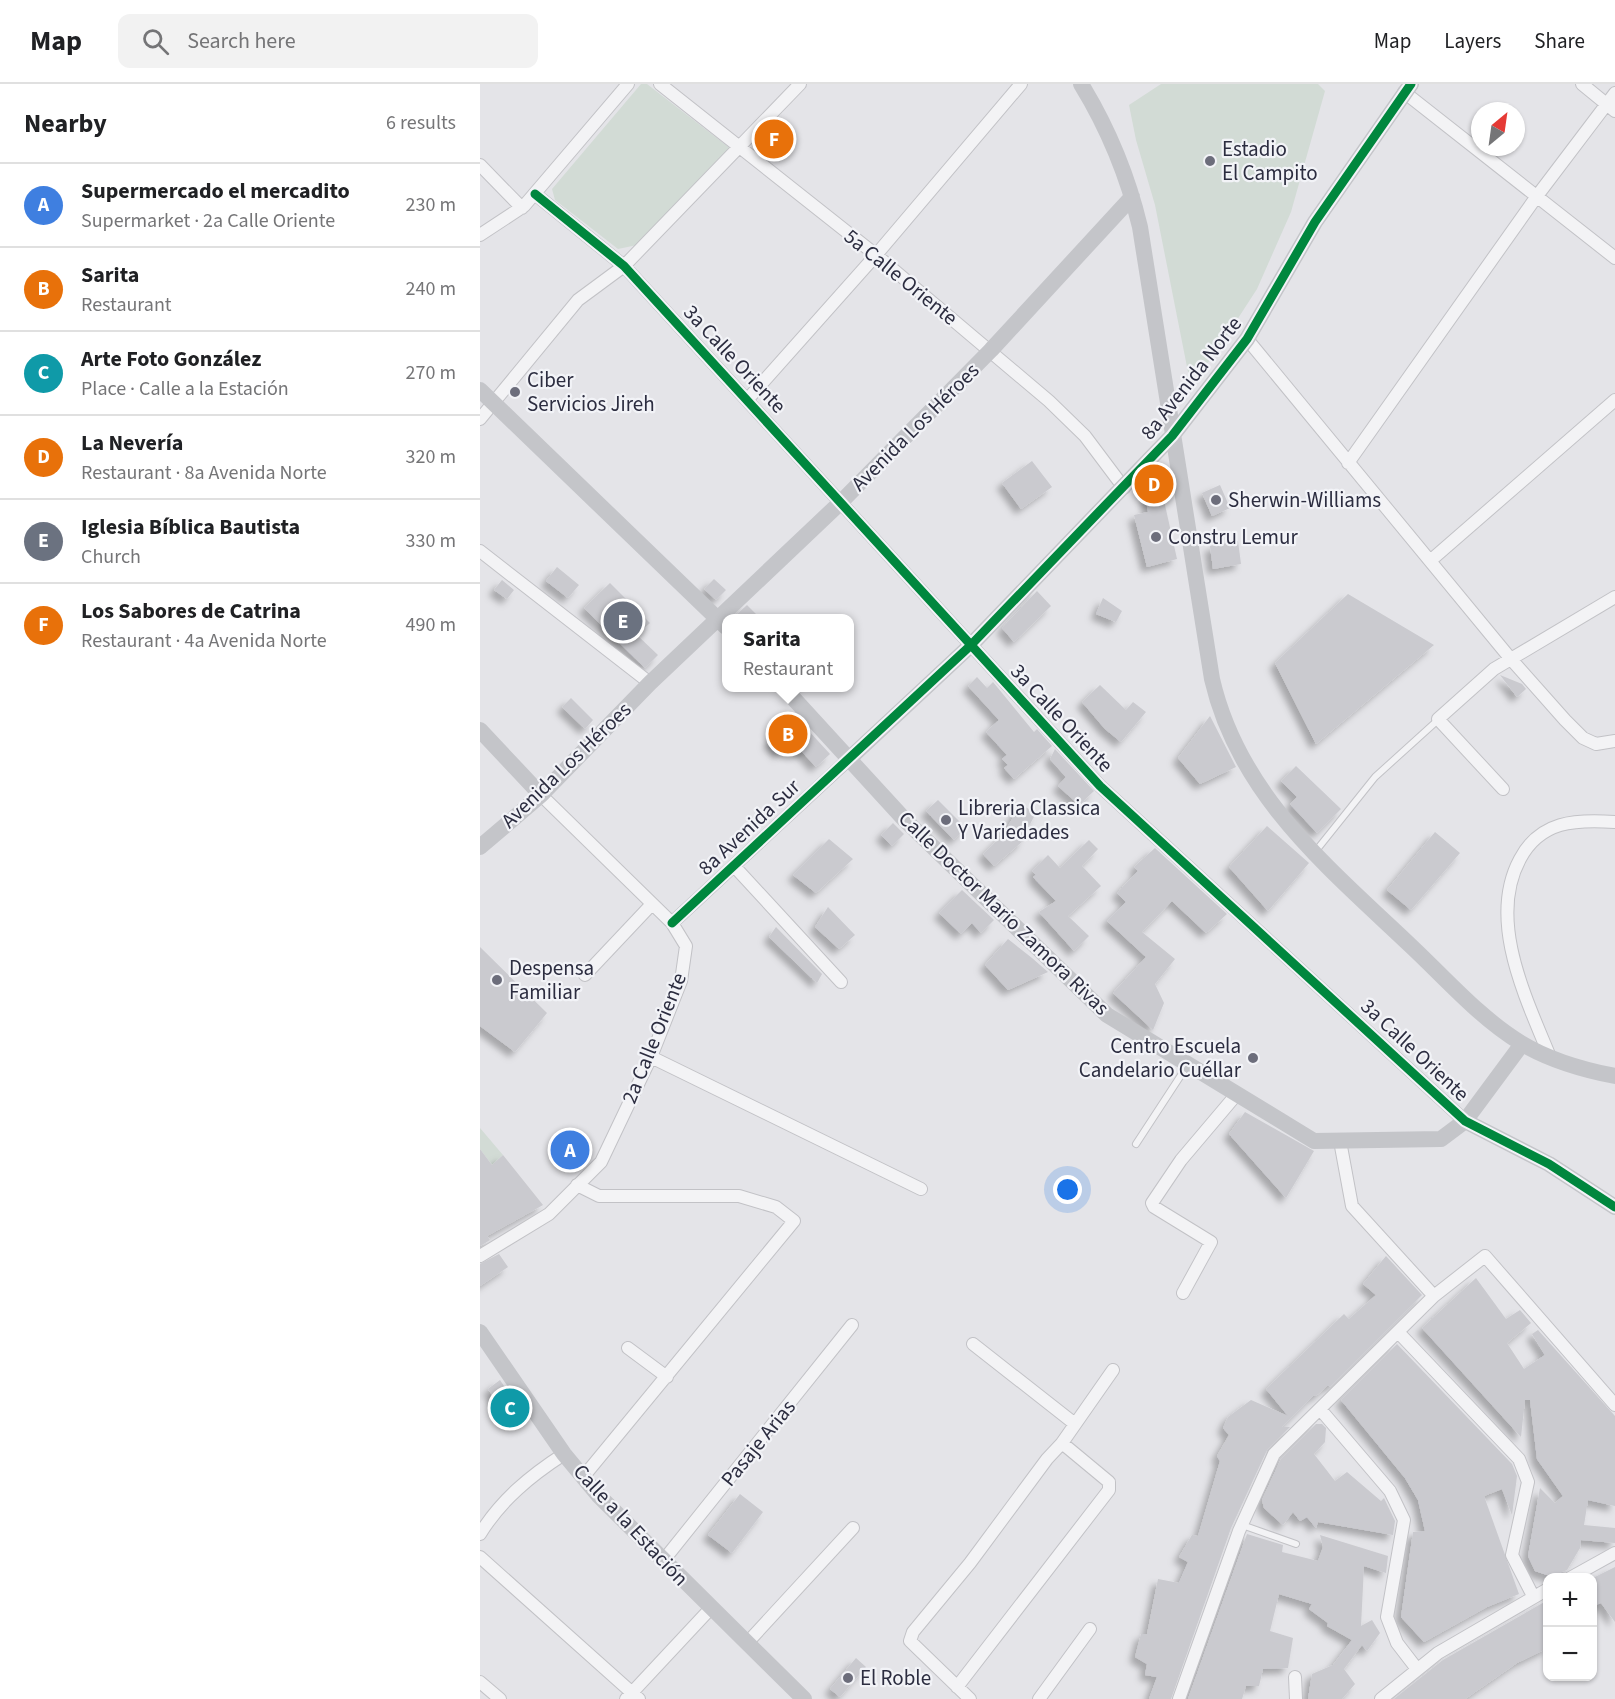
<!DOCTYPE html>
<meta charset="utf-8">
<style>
body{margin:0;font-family:"Source Sans 3",sans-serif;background:#f2f2f2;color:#202124}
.controls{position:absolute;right:18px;bottom:18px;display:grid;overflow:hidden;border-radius:12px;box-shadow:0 2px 4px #0004}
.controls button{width:54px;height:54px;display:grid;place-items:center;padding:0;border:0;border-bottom:2px solid #e0e0e0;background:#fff;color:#202124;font:30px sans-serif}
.compass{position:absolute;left:991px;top:18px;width:54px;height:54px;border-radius:50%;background:#fff;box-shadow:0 2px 4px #0004;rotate:29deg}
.you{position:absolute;left:588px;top:1106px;width:21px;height:21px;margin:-15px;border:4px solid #fff;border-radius:50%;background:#1a73e8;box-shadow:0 0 0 9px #1a73e833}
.badge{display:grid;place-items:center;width:39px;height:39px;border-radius:50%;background:#2563eb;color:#fff;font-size:20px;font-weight:700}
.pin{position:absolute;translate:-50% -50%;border:3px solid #fff;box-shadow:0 2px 6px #0006}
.popup{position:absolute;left:242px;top:530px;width:132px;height:78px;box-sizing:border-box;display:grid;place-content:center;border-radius:12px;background:#fff;filter:drop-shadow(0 2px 4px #0005);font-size:20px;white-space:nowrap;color:#757577}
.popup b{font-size:22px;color:#202124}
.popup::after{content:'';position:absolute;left:50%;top:100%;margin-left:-12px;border:12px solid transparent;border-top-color:#fff}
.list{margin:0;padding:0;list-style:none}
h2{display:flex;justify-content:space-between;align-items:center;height:78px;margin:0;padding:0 24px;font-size:26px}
h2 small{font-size:20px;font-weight:400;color:#757577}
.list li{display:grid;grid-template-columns:39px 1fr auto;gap:18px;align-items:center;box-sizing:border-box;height:84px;padding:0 24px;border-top:2px solid #e0e0e0}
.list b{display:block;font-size:22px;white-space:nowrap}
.list p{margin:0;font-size:20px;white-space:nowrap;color:#757577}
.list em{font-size:20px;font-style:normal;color:#757577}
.icon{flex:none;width:33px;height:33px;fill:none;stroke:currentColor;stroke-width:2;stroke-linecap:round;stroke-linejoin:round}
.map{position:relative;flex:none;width:1135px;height:1615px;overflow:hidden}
header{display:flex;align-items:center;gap:36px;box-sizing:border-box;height:84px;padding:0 30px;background:#fff;border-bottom:2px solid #e0e0e0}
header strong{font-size:28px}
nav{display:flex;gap:33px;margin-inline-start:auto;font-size:21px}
.search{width:420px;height:54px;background:#f2f2f2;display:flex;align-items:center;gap:15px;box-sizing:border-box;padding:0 21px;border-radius:12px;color:#757577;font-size:22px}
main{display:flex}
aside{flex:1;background:#fff}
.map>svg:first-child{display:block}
.green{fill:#d2dbd5}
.building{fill:#cacacf;filter:url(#shadow)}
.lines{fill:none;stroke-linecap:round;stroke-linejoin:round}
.lane-casing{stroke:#c2c2c6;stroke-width:8}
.street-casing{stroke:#c2c2c6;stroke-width:14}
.lane{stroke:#f3f3f5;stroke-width:6}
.street{stroke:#f3f3f5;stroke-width:12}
.secondary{stroke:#c4c5c9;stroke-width:16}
.cycleway-casing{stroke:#f2f3f7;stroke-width:13}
.cycleway{stroke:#00873e;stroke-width:9}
.poi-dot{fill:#6c6d7b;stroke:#f2f3f7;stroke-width:2}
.labels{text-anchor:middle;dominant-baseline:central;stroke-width:4.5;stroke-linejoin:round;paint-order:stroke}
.poi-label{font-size:21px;fill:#2c2d40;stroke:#f2f3f7;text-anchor:start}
.street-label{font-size:21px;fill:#2c2d40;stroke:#f2f3f7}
</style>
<header>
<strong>Map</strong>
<div class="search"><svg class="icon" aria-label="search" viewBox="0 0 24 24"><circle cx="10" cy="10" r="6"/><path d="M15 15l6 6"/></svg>Search here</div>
<nav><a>Map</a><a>Layers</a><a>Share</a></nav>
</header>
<main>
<aside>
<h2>Nearby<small>6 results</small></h2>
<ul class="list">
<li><span class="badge" style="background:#3f7fe0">A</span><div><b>Supermercado el mercadito</b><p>Supermarket · 2a Calle Oriente</p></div><em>230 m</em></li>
<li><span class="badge" style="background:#e8710a">B</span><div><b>Sarita</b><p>Restaurant</p></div><em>240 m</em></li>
<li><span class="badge" style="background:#0f9aa8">C</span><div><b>Arte Foto González</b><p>Place · Calle a la Estación</p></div><em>270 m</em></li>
<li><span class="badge" style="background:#e8710a">D</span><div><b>La Nevería</b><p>Restaurant · 8a Avenida Norte</p></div><em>320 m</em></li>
<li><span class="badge" style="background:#6b7280">E</span><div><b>Iglesia Bíblica Bautista</b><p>Church</p></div><em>330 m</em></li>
<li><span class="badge" style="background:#e8710a">F</span><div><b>Los Sabores de Catrina</b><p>Restaurant · 4a Avenida Norte</p></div><em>490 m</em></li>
</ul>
</aside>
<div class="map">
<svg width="1135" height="1615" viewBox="0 0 1135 1615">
<defs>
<filter id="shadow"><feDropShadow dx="-5.5" dy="5.5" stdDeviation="3" flood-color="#0004"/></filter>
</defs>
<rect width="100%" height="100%" fill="#e4e4e8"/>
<!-- green -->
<path class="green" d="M161,0h6l84,65 -94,96 -19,4 -63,-49 -3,-11z
M681,0h157l7,7 -34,121 -34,77 -46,71 -22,17 -34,-172 -19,-65 -7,-35z
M0,1044l23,27 -11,10 -12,-16z"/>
<!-- building -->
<path class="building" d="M552,377l20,26 -31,22 -19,-26z
M677,385l20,90 -30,8 -13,-52 14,-3 -2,-13 8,-10 -9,-10z
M740,401l10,23 -18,8 -10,-23z
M758,457l3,23 -28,5 -3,-23z
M77,483l22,18 -11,13 -22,-17z
M234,495l12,11 -10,10 -12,-11z
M22,496l12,10 -7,9 -13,-9z
M130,499l40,40 -13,12 21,20 -13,13 -61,-60z
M557,507l14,15 -37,36 -12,-14z
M868,510l86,51 -118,99 -41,-81z
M623,514l19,13 -6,11 -20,-8z
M267,521l13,13h-27z
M1020,591l22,9 4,5 -9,8z
M497,593l10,11 6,-6 41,50 3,-3 15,17 -38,33 -10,-11 4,-3 -6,-6 5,-4 -21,-23 13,-12 -31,-34z
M620,601l26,25 7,-8 13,10 -25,30 -16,-13 -23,-27z
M91,614l22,22 -8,9 -23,-22z
M315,632l35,38 -14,13 -24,-26 -13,13 -11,-12z
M730,632l26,51 -36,17 -22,-26z
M575,665l39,42 -15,14 -21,-19 8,-9 -16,-18z
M816,682l45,43 -24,24 -27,-29 7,-7 -16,-16z
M458,716l28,28 -12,12 -28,-29z
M540,720l16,9 -14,26 1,2 -29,25 -11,-12 21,-20z
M413,739l11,11 -12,12 -11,-11z
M787,742l42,37 -41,48 -39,-44z
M955,748l25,21 -49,57 -24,-20z
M349,755l24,20 -37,34 -23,-18z
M609,756l9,9 -16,17 19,20 -33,30 21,20 -15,15 -35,-39 17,-11 -23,-24 3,-2 -4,-4 16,-16 12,13z
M675,764l72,66 -21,19 -34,-32 -30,31 33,27 -20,25 9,19 -11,27 -40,-37 33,-36 -39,-36 19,-19 -9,-9 21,-22 -4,-4z
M482,806l32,30 -13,13 -9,-10 -11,11 -22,-21z
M348,823l27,28 -16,14 -24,-22z
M296,843l46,47 -5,9 -48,-46z
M528,855l24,19 16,14 -40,18 -23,-25z
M0,863l67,66 -32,39 -35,-26z
M765,1028l69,39 -28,47 -57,-64z
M0,1065l12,16 11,-10 40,50 -56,31 3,4 -10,6z
M19,1170l9,13 -28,19v-22z
M906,1172l36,39 -92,92 -2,-2 -12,11 -2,-1 -32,32h8l-23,23 -36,78 -60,171h-22l8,-22 -12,-2 2,-11 -12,-7 6,-23h6l11,-55 21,4 9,-21 -9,-5 13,-22 6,1 22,-75 -3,-5 12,-21 -6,-7 5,-11 23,-17 37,16 -22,-27 78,-75 5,5 27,-24 -13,-11z
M996,1194l30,41 14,-9 11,13 -24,20 17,26 21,-14 -13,-21 6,-4 77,86v90l-27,-6 -4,25 31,3v15l-34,-3 -1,8 -13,22 -17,6 -15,-5 -7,-15 12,-68 15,15 8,-7 -26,-37 -7,-59h-5l-4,37 -99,-109z
M917,1260l115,120 5,12 -5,39 -10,-26 -18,7 35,98 -32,13 -63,35 -23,-25 12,-85 12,-1 -7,-31 -13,-22 -64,-78z
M20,1296l20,30 -12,8 -20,-29z
M836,1340h6l4,4 -1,14 -11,12 21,27 12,-9 34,29 3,-3 11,23 -2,14 -75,-13 -2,6 -9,-11 -7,4 -7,-9 -10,13 -19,-17 -2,-8 19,-41z
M260,1410l23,18 -31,41 -24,-18z
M767,1450l36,11 -1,7 36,9 5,-14 -3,-12 68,21 -2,17 -22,-7 -3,60 11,-6 8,13 -13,18 -5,-6 -18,24 11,15 -13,15h-34l4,-25 21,-9 19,-25 -25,-14 1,-3 -19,-14 3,-5 -33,-10 -9,37 23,7 -5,30 -25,1 -4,17h-13l-4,13h-54z
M1135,1483v55l-14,-19 -8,3v-28z
M1068,1516v48l-31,15 -52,36h-71l49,-39z
M376,1574l10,9 -26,30 -10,-8z"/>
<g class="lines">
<defs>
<path id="lane" d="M835,768l60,-75 63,-57
M656,1060l51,-78
M762,1441l54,19"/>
<path id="street" d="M180,0l216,171 173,146 36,35 39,52
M1102,0l33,27
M924,8l211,166
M0,81l42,43
M55,110l89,72 476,520 365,335
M0,151l44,-29 104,-122
M767,255l263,319 55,62 18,18 13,6 19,-3
M267,316l129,-145 145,-171
M0,335l98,-119 46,-34 176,-182
M868,379l189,-267 78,-103
M0,467l170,132
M950,477l185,-161
M1023,705l-65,-70 56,-50 121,-72
M254,782l107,116
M192,839l178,-165
M105,891l67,-71
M171,973l270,132
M1070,973c-24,-59 -63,-137 -30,-198 20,-38 55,-40 95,-37
M860,1057l12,65 82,90
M97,1101l22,11h140l37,11 18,14 -210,255
M0,1172l69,-42 52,-52 50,-105 30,-76 5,-35 -14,-23 -131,-128
M703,1209l28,-51 -57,-35 -2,-4 29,-43 55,-65
M918,1248l121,127 9,23 -16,73 21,41
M493,1260l102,80
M148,1264l39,29
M840,1325l70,82 14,29 -17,97 10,26 20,26
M582,1359l51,-73
M0,1450c21,-34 50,-58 84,-80
M0,1473l159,142
M183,1477l189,-236
M1090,1494l45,-25
M267,1559l106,-115
M815,1593l1,22
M0,1598l20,17
M477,1603l152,-197v-8l-47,-39 -15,16 -77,104 -57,69 -3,9 60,58
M146,1615l85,-91
M559,1615l51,-70
M699,1615l60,-168 35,-77 160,-158 51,-40 130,149
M901,1615l57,-46 110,-64"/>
</defs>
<!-- lane casing -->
<use href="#lane" class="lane-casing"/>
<!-- street casing -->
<use href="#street" class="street-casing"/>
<!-- lane -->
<use href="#lane" class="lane"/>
<!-- street -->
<use href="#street" class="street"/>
<!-- secondary -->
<path class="secondary" d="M601,0c27,44 47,93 59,143l72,452c27,117 117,189 200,268 35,33 68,71 109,96 28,17 63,27 94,33
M0,306l246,237
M304,604l120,131 203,196 207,126 127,-2 24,-18 57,-77
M0,646l61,65
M370,674l120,-112 202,-210 75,-97 68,-117 96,-138
M0,763l61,-52 109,-112 191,-181 150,-152 141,-153
M985,1037l84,43 66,43
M0,1248l84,122 34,41 206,204"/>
<defs>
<path id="cycleway" d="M55,110l89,72 476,520 365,335 84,43 66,43
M192,839l298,-277 202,-210 75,-97 68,-117 96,-138"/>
</defs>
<!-- cycleway casing -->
<use href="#cycleway" class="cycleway-casing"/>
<!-- cycleway -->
<use href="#cycleway" class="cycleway"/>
</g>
<!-- markers -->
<g class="poi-dot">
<circle cx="730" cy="77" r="6"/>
<circle cx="35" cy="308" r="6"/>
<circle cx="736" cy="416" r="6"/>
<circle cx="676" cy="453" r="6"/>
<circle cx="466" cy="736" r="6"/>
<circle cx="17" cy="896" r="6"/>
<circle cx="773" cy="974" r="6"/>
<circle cx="368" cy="1594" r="6"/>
</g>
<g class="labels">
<!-- poi labels -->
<g class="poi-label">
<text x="742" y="65">Estadio<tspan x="742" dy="24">El Campito</tspan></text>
<text x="47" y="296">Ciber<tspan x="47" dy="24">Servicios Jireh</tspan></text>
<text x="748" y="416">Sherwin-Williams</text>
<text x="688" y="453">Constru Lemur</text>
<text x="478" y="724">Libreria Classica<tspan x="478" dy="24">Y Variedades</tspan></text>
<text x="29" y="884">Despensa<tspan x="29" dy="24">Familiar</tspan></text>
<text x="761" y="962" text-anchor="end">Centro Escuela<tspan x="761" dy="24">Candelario Cuéllar</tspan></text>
<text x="380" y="1594">El Roble</text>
</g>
<!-- street labels -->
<g class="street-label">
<text transform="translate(421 193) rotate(39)">5a Calle Oriente</text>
<text transform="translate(255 275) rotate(47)">3a Calle Oriente</text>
<text transform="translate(711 294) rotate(-52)">8a Avenida Norte</text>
<text transform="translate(435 343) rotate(-45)">Avenida Los Héroes</text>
<text transform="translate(582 634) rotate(47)">3a Calle Oriente</text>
<text transform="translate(86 681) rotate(-44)">Avenida Los Héroes</text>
<text transform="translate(269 743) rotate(-43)">8a Avenida Sur</text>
<text transform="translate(524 829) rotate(44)">Calle Doctor Mario Zamora Rivas</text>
<text transform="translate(174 954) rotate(-68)">2a Calle Oriente</text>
<text transform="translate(935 966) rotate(43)">3a Calle Oriente</text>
<text transform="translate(278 1359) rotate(-51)">Pasaje Arias</text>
<text transform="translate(151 1441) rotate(47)">Calle a la Estación</text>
</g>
</g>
</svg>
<div class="controls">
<button>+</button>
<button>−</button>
</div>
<svg class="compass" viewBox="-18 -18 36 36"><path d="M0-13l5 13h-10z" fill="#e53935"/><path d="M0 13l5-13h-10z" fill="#757577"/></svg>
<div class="you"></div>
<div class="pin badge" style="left:90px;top:1066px;background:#3f7fe0">A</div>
<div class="pin badge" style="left:308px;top:650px;background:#e8710a">B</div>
<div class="popup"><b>Sarita</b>Restaurant</div>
<div class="pin badge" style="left:30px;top:1324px;background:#0f9aa8">C</div>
<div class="pin badge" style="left:674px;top:400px;background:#e8710a">D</div>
<div class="pin badge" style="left:143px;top:537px;background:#6b7280">E</div>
<div class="pin badge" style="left:294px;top:55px;background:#e8710a">F</div>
</div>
</main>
